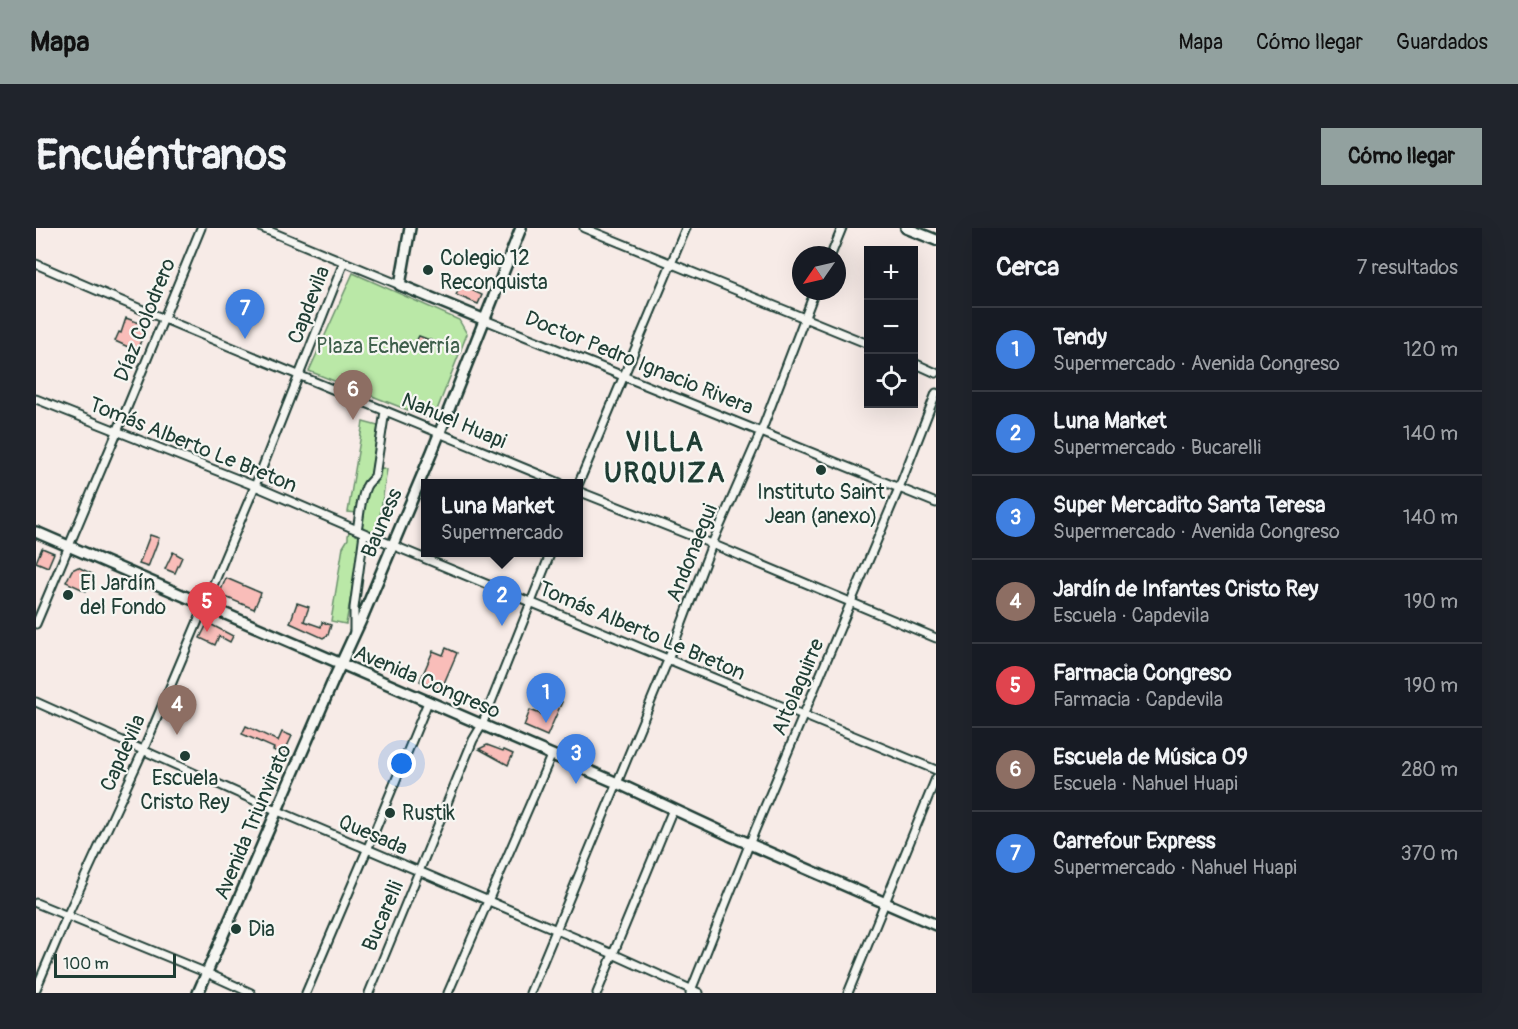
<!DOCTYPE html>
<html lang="es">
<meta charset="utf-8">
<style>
body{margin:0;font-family:Pangolin,sans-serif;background:#20242c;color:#f1f3f6}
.controls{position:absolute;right:18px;top:18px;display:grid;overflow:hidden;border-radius:0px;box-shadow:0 6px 24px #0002}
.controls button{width:54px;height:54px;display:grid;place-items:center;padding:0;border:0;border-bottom:2px solid #363941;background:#171b24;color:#f1f3f6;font:30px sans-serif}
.compass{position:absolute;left:756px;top:18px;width:54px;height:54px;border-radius:50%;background:#171b24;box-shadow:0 6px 24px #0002;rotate:236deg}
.scale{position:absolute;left:18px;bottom:15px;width:122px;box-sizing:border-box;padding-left:6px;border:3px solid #1f3d34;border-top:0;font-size:16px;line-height:21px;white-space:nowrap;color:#1f3d34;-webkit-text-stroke:4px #f6f6f2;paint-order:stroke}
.you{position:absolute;left:366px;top:536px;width:21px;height:21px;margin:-15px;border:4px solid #fff;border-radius:50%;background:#1a73e8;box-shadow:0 0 0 9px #1a73e833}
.badge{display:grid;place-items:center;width:39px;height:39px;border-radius:50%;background:#92a19f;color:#fff;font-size:20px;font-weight:700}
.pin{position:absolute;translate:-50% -50px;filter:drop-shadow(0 2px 3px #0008)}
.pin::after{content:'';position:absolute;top:32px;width:21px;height:18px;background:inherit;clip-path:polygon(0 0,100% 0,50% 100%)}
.popup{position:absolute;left:385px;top:251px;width:162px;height:78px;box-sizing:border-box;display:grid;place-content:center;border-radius:0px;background:#171b24;filter:drop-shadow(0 2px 4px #0005);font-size:20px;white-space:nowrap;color:#9ea1a6}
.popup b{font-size:22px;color:#f1f3f6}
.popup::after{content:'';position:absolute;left:50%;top:100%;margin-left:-12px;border:12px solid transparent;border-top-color:#171b24}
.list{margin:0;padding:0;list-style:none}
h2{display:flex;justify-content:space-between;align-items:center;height:78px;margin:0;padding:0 24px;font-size:26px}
h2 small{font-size:20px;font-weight:400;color:#9ea1a6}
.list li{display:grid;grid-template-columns:39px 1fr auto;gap:18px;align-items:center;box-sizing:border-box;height:84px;padding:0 24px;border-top:2px solid #363941}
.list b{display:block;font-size:22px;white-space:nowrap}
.list p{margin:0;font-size:20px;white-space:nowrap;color:#9ea1a6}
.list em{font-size:20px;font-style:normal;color:#9ea1a6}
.icon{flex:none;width:33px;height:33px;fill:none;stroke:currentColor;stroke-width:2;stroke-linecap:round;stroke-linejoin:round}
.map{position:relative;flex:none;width:900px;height:765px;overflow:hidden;border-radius:0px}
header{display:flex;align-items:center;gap:36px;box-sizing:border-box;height:84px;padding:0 30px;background:#92a19f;color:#111}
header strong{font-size:28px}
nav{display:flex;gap:33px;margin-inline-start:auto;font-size:21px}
.intro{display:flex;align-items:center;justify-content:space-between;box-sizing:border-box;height:144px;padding:0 36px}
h1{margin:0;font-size:42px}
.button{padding:15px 27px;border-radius:0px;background:#92a19f;color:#111;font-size:21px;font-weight:700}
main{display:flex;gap:36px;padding:0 36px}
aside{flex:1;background:#171b24;border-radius:0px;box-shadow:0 6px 24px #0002}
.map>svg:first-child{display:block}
.green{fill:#bae8a7;stroke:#6c926e;stroke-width:1.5}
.building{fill:#f9bdb9;stroke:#1f3d34;stroke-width:1.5}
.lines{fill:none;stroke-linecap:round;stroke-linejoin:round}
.street-casing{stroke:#1f3d34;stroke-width:11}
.secondary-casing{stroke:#1f3d34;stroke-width:14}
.street{stroke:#f6f6f2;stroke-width:7}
.secondary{stroke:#f6f6f2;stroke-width:9}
.poi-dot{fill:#1f3d34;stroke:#f6f6f2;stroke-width:2}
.labels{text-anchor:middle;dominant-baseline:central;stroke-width:4.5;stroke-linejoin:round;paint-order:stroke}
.poi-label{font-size:21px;fill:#1f3d34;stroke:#f6f6f2;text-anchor:start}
.street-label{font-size:21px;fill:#1f3d34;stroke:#f6f6f2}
.park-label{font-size:21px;fill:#3e5f4b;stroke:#f6f6f2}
.district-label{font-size:27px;font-weight:bold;letter-spacing:1.5px;fill:#1f3d34;stroke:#f6f6f2}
</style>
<header>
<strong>Mapa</strong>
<nav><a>Mapa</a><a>Cómo llegar</a><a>Guardados</a></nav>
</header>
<div class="intro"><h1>Encuéntranos</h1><a class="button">Cómo llegar</a></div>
<main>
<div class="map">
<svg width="900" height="765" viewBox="0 0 900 765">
<rect width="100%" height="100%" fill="#f7ebe7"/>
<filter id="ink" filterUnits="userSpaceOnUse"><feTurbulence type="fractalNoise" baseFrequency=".0167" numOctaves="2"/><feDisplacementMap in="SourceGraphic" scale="12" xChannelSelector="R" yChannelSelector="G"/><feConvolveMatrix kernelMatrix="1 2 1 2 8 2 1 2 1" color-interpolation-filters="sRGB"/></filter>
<g filter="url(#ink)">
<!-- green -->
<path class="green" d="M317,45l106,47 8,14 -34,86 -124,-49z
M327,194l15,4 -7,48c-12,9 -11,25 -14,39l-9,-1z
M347,240l4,1 -10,67c-4,-2 -10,-3 -13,-7 -7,-7 2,-33 4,-43l2,-2h6l2,-15z
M313,303l6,2 6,5 -15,86 -15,-3 12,-74 5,-8v-3z"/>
<!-- building -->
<path class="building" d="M425,57l21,10 -4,9 -22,-9z
M90,90l16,6 3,3v3l-8,21 -22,-10 4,-9 2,1z
M383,108l16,6 -5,11 -16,-8z
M114,307l9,3 -11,29 -9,-3z
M6,320l12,5 -6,14 -12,-5z
M137,324l9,5 -7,16 -10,-4z
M42,339l16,8 -8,16 -20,-9 6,-12z
M190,350l35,15 -7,16 -31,-13 -2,-6z
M261,375l12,4 -5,14 17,6 1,-5 9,3 -3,10 -5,3 -33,-15z
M174,396l23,12 -3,6 -11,-6 -4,9 -15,-7 6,-12z
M410,420l11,5 -16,37 -21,-9 13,-30 10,4z
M514,469l12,5 -15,34 -23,-10 6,-16 13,5z
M210,498l32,15 4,-9 10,4 -9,19 -10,-5 1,-2 -32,-14z
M451,517l16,6 1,-1 9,4 -5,11 -29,-16z"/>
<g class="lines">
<defs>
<path id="street" d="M226,0l138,57
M548,0l284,116
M795,27l11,-27
M0,36c173,76 349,146 524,219
M449,92l451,183
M878,135l22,10
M0,171l219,87 137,59 544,225
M542,257l108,-257
M542,263l134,53 224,94
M321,302c3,-14 3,-30 9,-43 2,-5 6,-7 9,-11l10,-65
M0,396l81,-192 84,-204
M318,406v-26l10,-75
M0,474l242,109 335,143 86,39
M0,675l171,70 44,20
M0,761l31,-73 76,-165 112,-265 89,-224
M270,765l61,-143 61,-148
M333,765l104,-253 9,-15 69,-173
M412,765l103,-237
M494,765l138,-333 44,-116 49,-112 54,-141
M561,765l76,-184
M654,765l65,-163 144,-342 37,-95
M812,765l88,-215"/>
<path id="secondary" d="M374,0l-10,57 85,35
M870,0l30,12
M0,304l581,251 112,52 207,90
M162,765l135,-312 29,-63 70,-166 89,-224"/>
</defs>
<!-- street casing -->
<use href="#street" class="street-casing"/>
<!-- secondary casing -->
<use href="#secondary" class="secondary-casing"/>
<!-- street -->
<use href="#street" class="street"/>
<!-- secondary -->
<use href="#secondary" class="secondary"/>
</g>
</g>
<!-- markers -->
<g class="poi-dot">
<circle cx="392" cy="42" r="6"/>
<circle cx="785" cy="242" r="6"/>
<circle cx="32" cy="367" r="6"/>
<circle cx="149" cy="528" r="6"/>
<circle cx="354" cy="585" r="6"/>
<circle cx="200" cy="701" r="6"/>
</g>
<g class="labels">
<!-- poi labels -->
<g class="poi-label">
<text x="404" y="30">Colegio 12<tspan x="404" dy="24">Reconquista</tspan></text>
<text x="785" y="264" text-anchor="middle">Instituto Saint<tspan x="785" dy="24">Jean (anexo)</tspan></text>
<text x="44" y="355">El Jardín<tspan x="44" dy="24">del Fondo</tspan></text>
<text x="149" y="550" text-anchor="middle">Escuela<tspan x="149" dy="24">Cristo Rey</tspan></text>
<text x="366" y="585">Rustik</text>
<text x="212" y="701">Dia</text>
</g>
<!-- street labels -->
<g class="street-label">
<text transform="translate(273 77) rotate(-69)">Capdevila</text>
<text transform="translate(109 92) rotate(-68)">Díaz Colodrero</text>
<text transform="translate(603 135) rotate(22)">Doctor Pedro Ignacio Rivera</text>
<text transform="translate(418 193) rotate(23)">Nahuel Huapi</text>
<text transform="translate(157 217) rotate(22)">Tomás Alberto Le Breton</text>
<text transform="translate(346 295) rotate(-67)">Bauness</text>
<text transform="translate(656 325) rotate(-68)">Andonaegui</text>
<text transform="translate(606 403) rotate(23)">Tomás Alberto Le Breton</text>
<text transform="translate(391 454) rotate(23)">Avenida Congreso</text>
<text transform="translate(762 459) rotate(-67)">Altolaguirre</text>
<text transform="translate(87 525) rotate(-66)">Capdevila</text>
<text transform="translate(217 594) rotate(-67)">Avenida Triunvirato</text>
<text transform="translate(337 607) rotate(23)">Quesada</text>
<text transform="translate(347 688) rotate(-67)">Bucarelli</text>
</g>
<!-- park labels -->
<g class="park-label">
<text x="352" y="118">Plaza Echeverría</text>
</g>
<!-- district labels -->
<g class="district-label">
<text x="629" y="214">VILLA<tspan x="629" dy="31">URQUIZA</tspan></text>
</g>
</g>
</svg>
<div class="controls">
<button>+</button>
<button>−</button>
<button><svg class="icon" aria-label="locate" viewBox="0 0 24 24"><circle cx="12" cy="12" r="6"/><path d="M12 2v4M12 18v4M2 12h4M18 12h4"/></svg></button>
</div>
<svg class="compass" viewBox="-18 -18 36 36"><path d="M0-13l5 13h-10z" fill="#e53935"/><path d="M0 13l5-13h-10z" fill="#9ea1a6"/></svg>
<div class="scale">100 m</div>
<div class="you"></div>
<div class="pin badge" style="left:510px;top:495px;background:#3f7fe0">1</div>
<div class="pin badge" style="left:466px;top:398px;background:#3f7fe0">2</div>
<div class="popup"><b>Luna Market</b>Supermercado</div>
<div class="pin badge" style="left:540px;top:556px;background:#3f7fe0">3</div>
<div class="pin badge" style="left:141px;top:507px;background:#8d6e63">4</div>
<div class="pin badge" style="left:171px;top:404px;background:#e0444e">5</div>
<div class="pin badge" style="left:317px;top:192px;background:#8d6e63">6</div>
<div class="pin badge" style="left:209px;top:111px;background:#3f7fe0">7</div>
</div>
<aside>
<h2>Cerca<small>7 resultados</small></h2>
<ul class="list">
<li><span class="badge" style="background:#3f7fe0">1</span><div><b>Tendy</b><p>Supermercado · Avenida Congreso</p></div><em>120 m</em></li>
<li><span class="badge" style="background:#3f7fe0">2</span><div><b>Luna Market</b><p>Supermercado · Bucarelli</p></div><em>140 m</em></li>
<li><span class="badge" style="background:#3f7fe0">3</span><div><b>Super Mercadito Santa Teresa</b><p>Supermercado · Avenida Congreso</p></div><em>140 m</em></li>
<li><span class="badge" style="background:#8d6e63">4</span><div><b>Jardín de Infantes Cristo Rey</b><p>Escuela · Capdevila</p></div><em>190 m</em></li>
<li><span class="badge" style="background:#e0444e">5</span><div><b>Farmacia Congreso</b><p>Farmacia · Capdevila</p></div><em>190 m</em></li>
<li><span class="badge" style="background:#8d6e63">6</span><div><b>Escuela de Música 09</b><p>Escuela · Nahuel Huapi</p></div><em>280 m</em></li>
<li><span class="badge" style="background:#3f7fe0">7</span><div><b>Carrefour Express</b><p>Supermercado · Nahuel Huapi</p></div><em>370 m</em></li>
</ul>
</aside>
</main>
